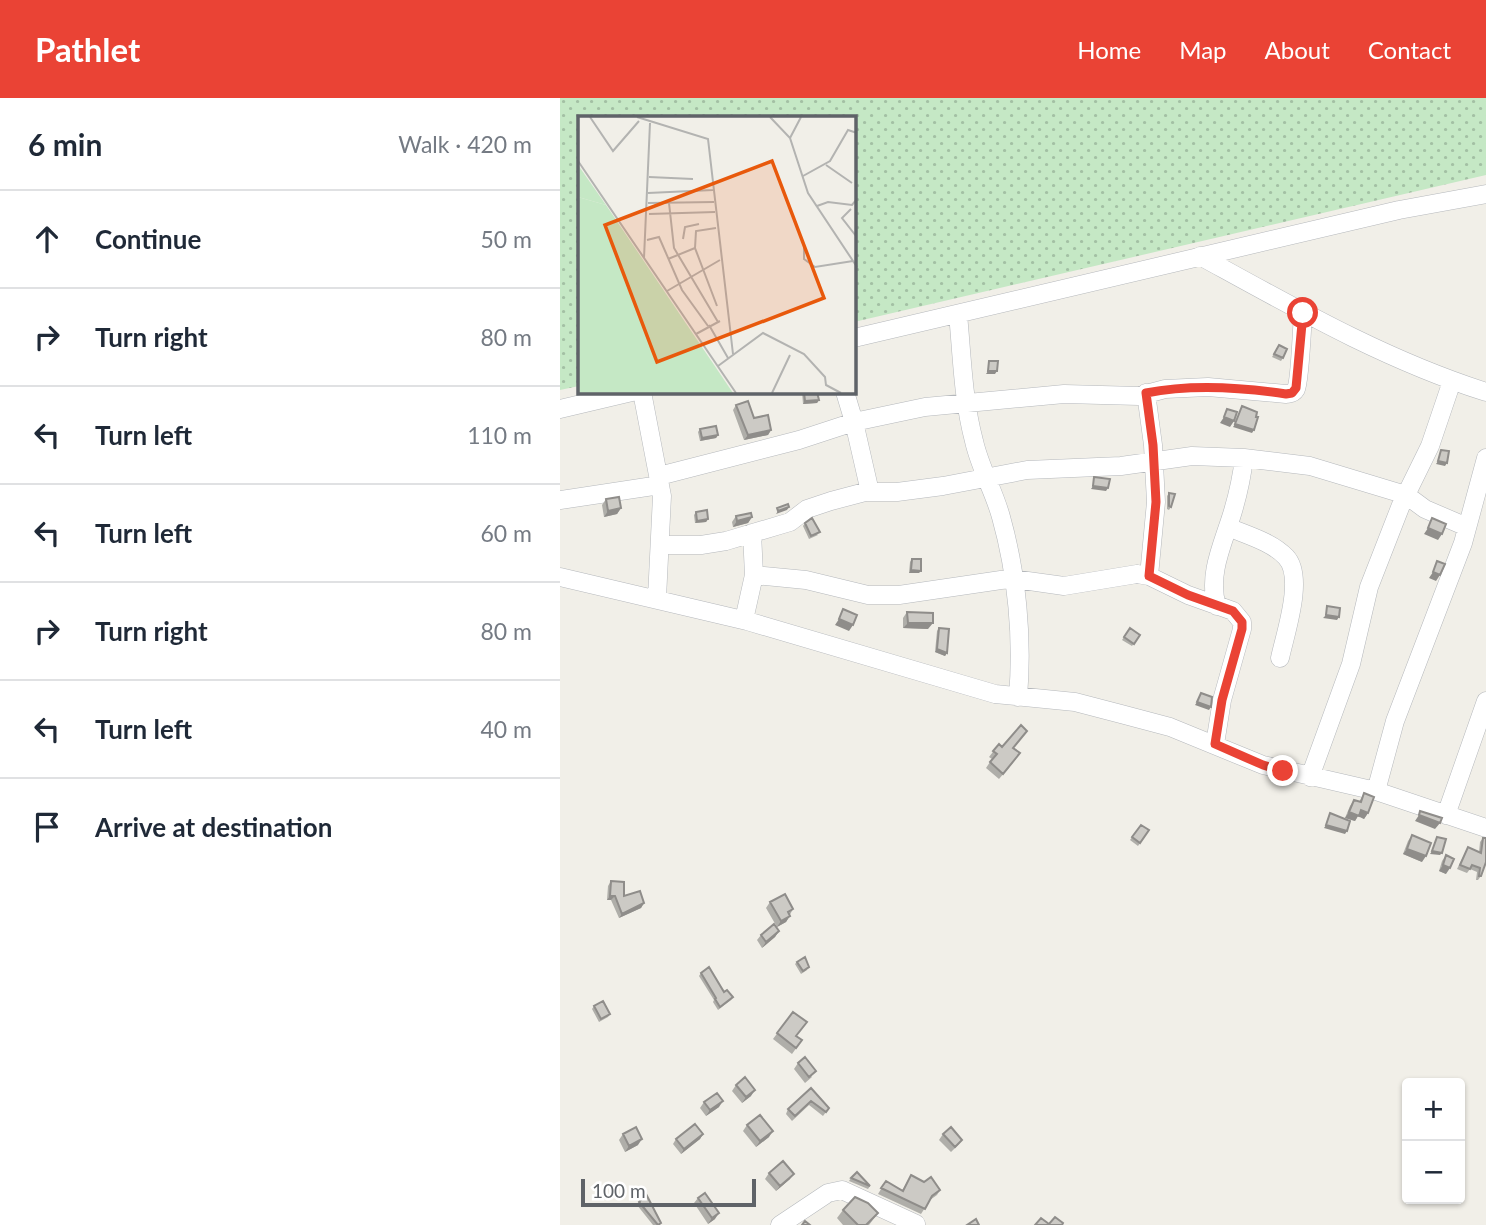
<!DOCTYPE html>
<meta charset="utf-8">
<style>
body{margin:0;font-family:Lato,sans-serif;background:#f6f6f7;color:#1f2937}
.controls{position:absolute;right:21px;bottom:21px;display:grid;overflow:hidden;border-radius:7px;box-shadow:0 2px 5px #0004}
.controls button{width:63px;height:63px;display:grid;place-items:center;padding:0;border:0;border-bottom:2px solid #e0e1e3;background:#fff;color:#1f2937;font:35px sans-serif}
.scale{position:absolute;left:21px;bottom:18px;width:175px;box-sizing:border-box;padding-left:7px;border:4px solid #5f6368;border-top:0;font-size:19px;line-height:24px;white-space:nowrap;color:#5f6368;-webkit-text-stroke:5px #fff;paint-order:stroke}
.stop{position:absolute;width:21px;height:21px;margin:-16px;border:5px solid #ea4335;border-radius:50%;background:#fff}
.stop.end{background:#ea4335;border-color:#fff;box-shadow:0 2px 7px #0008}
.list{margin:0;padding:0;list-style:none}
h2{display:flex;justify-content:space-between;align-items:center;height:91px;margin:0;padding:0 28px;font-size:30px}
h2 small{font-size:23px;font-weight:400;color:#747a83}
.list li{display:grid;grid-template-columns:46px 1fr auto;gap:21px;align-items:center;box-sizing:border-box;height:98px;padding:0 28px;border-top:2px solid #e0e1e3}
.list b{display:block;font-size:26px;white-space:nowrap}
.list em{font-size:23px;font-style:normal;color:#747a83}
.icon{flex:none;width:38px;height:38px;fill:none;stroke:currentColor;stroke-width:2;stroke-linecap:round;stroke-linejoin:round}
.map{position:relative;flex:none;width:926px;height:1127px;overflow:hidden}
header{display:flex;align-items:center;gap:42px;box-sizing:border-box;height:98px;padding:0 35px;background:#ea4335;color:#fff}
header strong{font-size:33px}
nav{display:flex;gap:38px;margin-inline-start:auto;font-size:24px}
main{display:flex}
aside{flex:1;background:#fff}
.map>svg:first-child{display:block}
.grass{fill:url(#grass-dots)}
.lines{fill:none;stroke-linecap:round;stroke-linejoin:round}
.minor-casing{stroke:#b5b8bc;stroke-width:19}
.minor{stroke:#fff;stroke-width:18}
.wall{fill:#afaea9}
.shaded-wall{fill:#8f8d8a}
.building{fill:#cccac5;stroke:#8f8d8a;stroke-width:2}
.route{stroke:#ea4335;stroke-width:9}
.inset-road{fill:none;stroke:#b3b3b1;stroke-width:2}
.view{fill:#e8590c;fill-opacity:0.15;stroke:#e8590c;stroke-width:3.5}
.inset-edge{fill:none;stroke:#5f6368;stroke-width:3.5}
</style>
<header>
<strong>Pathlet</strong>
<nav><a>Home</a><a>Map</a><a>About</a><a>Contact</a></nav>
</header>
<main>
<aside>
<h2>6 min<small>Walk · 420 m</small></h2>
<ul class="list">
<li><svg class="icon" aria-label="ahead" viewBox="0 0 24 24"><path d="M12 20V5M6 11l6-6 6 6"/></svg><div><b>Continue</b></div><em>50 m</em></li>
<li><svg class="icon" aria-label="right" viewBox="0 0 24 24"><path d="M7 20v-9h11M14 6l5 5-5 5"/></svg><div><b>Turn right</b></div><em>80 m</em></li>
<li><svg class="icon" aria-label="left" viewBox="0 0 24 24"><path d="M17 20v-9H6M10 6l-5 5 5 5"/></svg><div><b>Turn left</b></div><em>110 m</em></li>
<li><svg class="icon" aria-label="left" viewBox="0 0 24 24"><path d="M17 20v-9H6M10 6l-5 5 5 5"/></svg><div><b>Turn left</b></div><em>60 m</em></li>
<li><svg class="icon" aria-label="right" viewBox="0 0 24 24"><path d="M7 20v-9h11M14 6l5 5-5 5"/></svg><div><b>Turn right</b></div><em>80 m</em></li>
<li><svg class="icon" aria-label="left" viewBox="0 0 24 24"><path d="M17 20v-9H6M10 6l-5 5 5 5"/></svg><div><b>Turn left</b></div><em>40 m</em></li>
<li><svg class="icon" aria-label="arrive" viewBox="0 0 24 24"><path d="M6 21V4h12l-3 4 3 4H6"/></svg><div><b>Arrive at destination</b></div></li>
</ul>
</aside>
<div class="map">
<svg width="926" height="1127" viewBox="0 0 926 1127">
<defs>
<pattern id="grass-dots" width="8" height="8" patternUnits="userSpaceOnUse" patternTransform="scale(1.75)"><rect width="8" height="8" fill="#c5e8c5"/><path d="M2 2h.1M6 6h.1" fill="none" stroke="#a3c0a4" stroke-width="1.8" stroke-linecap="round"/></pattern>
</defs>
<rect width="100%" height="100%" fill="#f1efe8"/>
<!-- grass -->
<path class="grass" d="M0,0h926v77l-632,147v-205h-275v269l-19,4z"/>
<g class="lines">
<defs>
<path id="minor" d="M640,158c93,51 185,104 286,136
M398,216c4,42 5,86 16,127 6,27 20,50 27,76 16,57 22,121 17,180
M294,240l545,-128 87,-16
M82,294l20,104 -5,102
M285,294l9,30 16,70
M586,295l7,52 3,57 -7,74
M0,311l72,-17
M99,378l140,-36 55,-18 71,-15 139,-13 75,2 26,-7 43,-2 78,7c5,-1 7,0 10,-5 4,-8 6,-62 7,-76
M0,402l100,-15
M668,429c19,8 44,15 58,30 19,20 -1,77 -6,101
M102,447h39l25,-4 64,-19 17,-13 24,-8 34,-9h32l46,-6 84,-16 94,-4 71,-10 52,2 66,8 96,29 19,14 42,18
M194,477l52,5 62,15h31l102,-15 13,-1 50,7 73,-12 12,2 39,19 45,16 9,11v7l-20,71 -7,44
M0,479l187,44 248,73 80,8 46,12 49,13 93,38 113,26 110,37
M657,508c-10,-32 7,-64 16,-95 5,-17 9,-35 11,-53
M184,522l10,-45 -2,-42
M750,679l41,-113 18,-77 32,-82 29,-59 22,-65
M816,693l19,-70 68,-178 23,-85
M886,717l40,-114
M220,1127l48,-32 14,-3 74,34"/>
</defs>
<!-- minor casing -->
<use href="#minor" class="minor-casing"/>
<!-- minor -->
<use href="#minor" class="minor"/>
</g>
<!-- wall -->
<path class="wall" d="M719,247l4,13 -2,3 -9,-4z
M242,294h15l2,8 -2,3 -14,1z
M176,307l35,25 -3,5 -24,5 -11,-30z
M140,331l18,6 -2,3 -16,3 -2,-9z
M609,395l2,14 -2,3 -2,-1v-13z
M46,401l15,9 -4,6 -13,3 -2,-12z
M136,414l12,7 -2,3 -11,1 -1,-8z
M176,418l16,1 -4,6 -15,4 -1,-5z
M245,425l13,12 -9,4 -6,-13z
M352,461l7,14h-10l1,-11z
M347,514l21,17 -25,-1v-10z
M379,530l8,25 -2,3 -10,-4 2,-21z
M570,530l10,7 -8,11 -10,-6z
M439,646l17,15 -17,20 -13,-11 6,-9 -3,-2z
M804,695l4,20 -4,6 -6,-3 -3,5 -10,-3 5,-12 4,-6 5,2z
M581,727l8,5 -11,16 -8,-6z
M852,737l10,27 -19,-8 5,-13z
M923,740l-2,38 -3,4h-2l1,-8 -7,-3 -3,4 -10,-4 11,-22 11,5 1,-10z
M886,757v19l-7,-3 3,-10z
M51,783l13,15 20,7 -3,5 -22,10 -8,-18h-4l1,-14z
M210,804l23,7 -7,13 -9,5 -11,-19z
M219,833l-4,6 -13,11 -5,-8 4,-5z
M237,864l10,8 -6,4 -6,-10z
M141,875l32,24 -2,3 -13,10 -5,-8 1,-2 -15,-24z
M34,908l16,8 -2,3 -9,5 -7,-13z
M233,914l4,24 5,4 -10,14 -19,-15z
M238,965l14,14 -7,6 -11,-14z
M176,987l15,11 -9,7 -10,-12z
M251,990l18,20 -6,8 -14,-11 -17,16 -6,-7 2,-5z
M144,1004l15,5 -13,9 -6,-8z
M187,1027l22,12 -13,10 -13,-16z
M63,1036l15,11 -13,7 -6,-12z
M143,1036l-3,5 -19,15 -8,-10 3,-5z
M383,1036l19,6 -4,5 -7,7 -12,-12z
M209,1075l21,6 -14,12 -11,-12z
M351,1077l29,15 -3,5 -7,5 -9,14 -43,-20 8,-13 16,10z
M291,1080l19,8 -2,3 -19,-8z
M86,1096l13,31h-6l-16,-20z
M138,1100l17,21 -7,5 -14,-21z
M283,1112l35,3 -9,12h-26l-6,-7z"/>
<!-- shaded-wall -->
<path class="shaded-wall" d="M428,273h9l-2,3h-9z
M259,302l-2,3 -14,1 2,-3z
M664,319l10,4 -4,6 -10,-4z
M675,326l19,6 -2,3 -19,-6z
M211,332l-3,5 -24,5 4,-5z
M158,337l-2,3 -16,3 2,-3z
M878,363l9,2 -2,3 -9,-2z
M533,388l15,2 -2,3 -15,-2z
M229,409l-2,3 -11,4 2,-3z
M61,410l-4,6 -13,3 4,-6z
M192,419l-4,6 -15,4 4,-6z
M148,421l-2,3 -11,1 2,-2z
M868,430l14,6 -4,6 -14,-6z
M351,472l10,1 -2,2h-10z
M873,474l7,3 -4,6 -7,-3z
M766,517l13,2 -2,3 -14,-2z
M279,521l14,6 -4,6 -14,-6z
M348,525h25l-5,6 -25,-1z
M377,551l10,4 -2,3 -10,-4z
M637,604l14,5 -2,3 -14,-5z
M801,712l7,3 -4,6 -6,-3 -3,5 -10,-3 4,-6z
M859,717l21,8 -5,6 -20,-8z
M766,727l21,6 -2,3 -21,-6z
M847,751l19,7 -4,6 -19,-8z
M872,753l10,2 -2,2 -10,-1z
M883,767l7,3 -4,6 -7,-3z
M50,798h5l-4,4h-4z
M84,805l-3,5 -22,10 3,-4z
M230,818l-4,6 -9,5 4,-6z
M219,833l-4,6 -13,11 4,-6z
M195,992l-4,6 -9,7 4,-6z
M163,1003l-4,6 -13,9 4,-6z
M213,1033l-4,6 -13,10 4,-6z
M143,1036l-3,5 -19,15 3,-5z
M82,1041l-4,6 -13,7 4,-6z
M234,1076l-4,5 -14,12 4,-5z
M159,1115l-4,6 -7,5 4,-6z"/>
<!-- building -->
<path class="building" d="M719,247l8,4 -4,9 -9,-4z
M429,263h9l-1,10h-9z
M244,294h13l2,8 -14,1z
M188,303l6,17 14,-3 3,15 -23,5 -12,-30z
M682,308l15,6 -1,5h2l-4,13 -19,-6z
M667,311l10,3 -3,9 -10,-4z
M156,328l2,9 -16,3 -2,-9z
M881,352l8,1 -2,12 -9,-2z
M534,379l16,2 -2,9 -15,-2z
M609,395l6,1 -4,13 -2,-1z
M59,399l2,11 -13,3 -2,-12z
M228,406l1,3 -11,4 -1,-3z
M147,412l1,9 -11,2 -1,-9z
M191,415l1,4 -15,4 -1,-5z
M252,420l8,14 -9,4 -6,-13z
M872,420l14,6 -4,10 -14,-6z
M352,461h9v12l-10,-1z
M877,463l8,3 -5,11 -7,-3z
M767,508l13,2 -1,9 -13,-2z
M283,511l14,6 -4,10 -14,-6z
M347,514l26,1v10h-25z
M379,530l10,1 -2,24 -10,-4z
M570,530l10,7 -6,9 -10,-7z
M641,595l11,4 -1,10 -14,-5z
M461,627l6,6 -14,17 7,5 -17,21 -13,-12 7,-8 -4,-3 6,-7 3,3z
M804,695l10,4 -6,16 -7,-3 -2,6 -10,-4 5,-12 7,2z
M860,713l22,7 -2,5 -21,-8z
M770,715l20,8 -3,10 -21,-6z
M581,727l8,5 -9,13 -8,-6z
M852,737l19,8 -5,13 -19,-7z
M877,739l9,2 -4,14 -10,-2z
M923,740h3v24l-5,14h-2l1,-8 -8,-3 -2,4 -10,-4 8,-18 13,6z
M886,757l8,4 -4,9 -7,-3z
M51,783l13,1v14l16,-5 4,12 -22,11 -7,-18h-5z
M225,796l8,15 -5,3 2,4 -9,5 -11,-19z
M214,826l5,7 -13,11 -5,-7z
M245,859l4,10 -6,4 -6,-9z
M149,869l15,25 3,-2 6,7 -13,10 -5,-8 1,-1 -15,-25z
M43,903l7,13 -9,5 -7,-13z
M233,914l14,10 -11,14 6,4 -6,8 -19,-15z
M245,959l11,14 -7,6 -11,-14z
M185,979l10,13 -9,7 -10,-12z
M251,990l18,20 -3,4 -15,-11 -16,15 -7,-7z
M157,995l6,8 -13,9 -6,-8z
M200,1017l13,16 -13,10 -13,-16z
M135,1026l8,10 -19,15 -8,-10z
M76,1029l6,12 -13,7 -6,-12z
M391,1029l11,13 -7,7 -12,-13z
M223,1063l11,13 -14,12 -11,-13z
M297,1074l13,14 -19,-8z
M351,1077l13,7 7,-5 9,13 -8,6 -7,13 -44,-21 5,-7 17,10z
M145,1095l14,20 -7,5 -14,-20z
M86,1096l15,29 -3,2 -19,-23z
M295,1099l13,6 10,10 -12,12h-8l-15,-15z
M495,1119l8,6 -1,2h-27l6,-7 8,6z
M416,1121l3,6h-12z
M245,1123l5,4h-8z"/>
<g class="lines">
<!-- route -->
<path class="route" d="M723,673l-20,-6 -48,-21 7,-44 20,-71v-7l-9,-11 -45,-16 -39,-19 7,-74 -3,-57 -7,-52c45,-9 94,-6 140,1l6,-1 4,-5 7,-75"/>
</g>
<!-- overview -->
<g transform="translate(18 18)">
<rect width="278" height="278" fill="#f1efe8"/>
<path d="M0,81l28,8 127,188h-155z" fill="#c5e8c5"/>
<path d="M0,49l28,40 -28,-8z" fill="#c5e8c5"/>
<path class="inset-road" d="M12,1l23,34 26,-30M59,1l71,22 25,215M192,1l20,21 18,55 49,74M212,22l11,-21M0,45l158,232M248,49l26,18M225,60l27,-15 18,-31 9,3M71,61l44,2M70,77l65,-3M70,87l66,-1M91,87l5,45 44,74M239,90l11,-4 24,3 5,-6M273,93l-9,9 14,18M71,98l66,-2M138,112l-20,3 -1,17 22,58M105,123l2,-12 14,-3M69,124l12,-3 23,53 26,36M226,129v14l11,8 38,-6M66,142l6,-135M90,143l27,-11M89,175l53,-31M131,209l19,33M118,218l24,-13M140,250l45,-33 41,21 21,23 1,8 15,8M194,277l18,-38"/>
<path class="view" d="M194,45l52,137 -167,64 -52,-137z"/>
<rect width="278" height="278" class="inset-edge"/>
</g>
</svg>
<div class="controls">
<button>+</button>
<button>−</button>
</div>
<div class="scale">100 m</div>
<div class="stop" style="left:743px;top:215px"></div>
<div class="stop end" style="left:723px;top:673px"></div>
</div>
</main>
